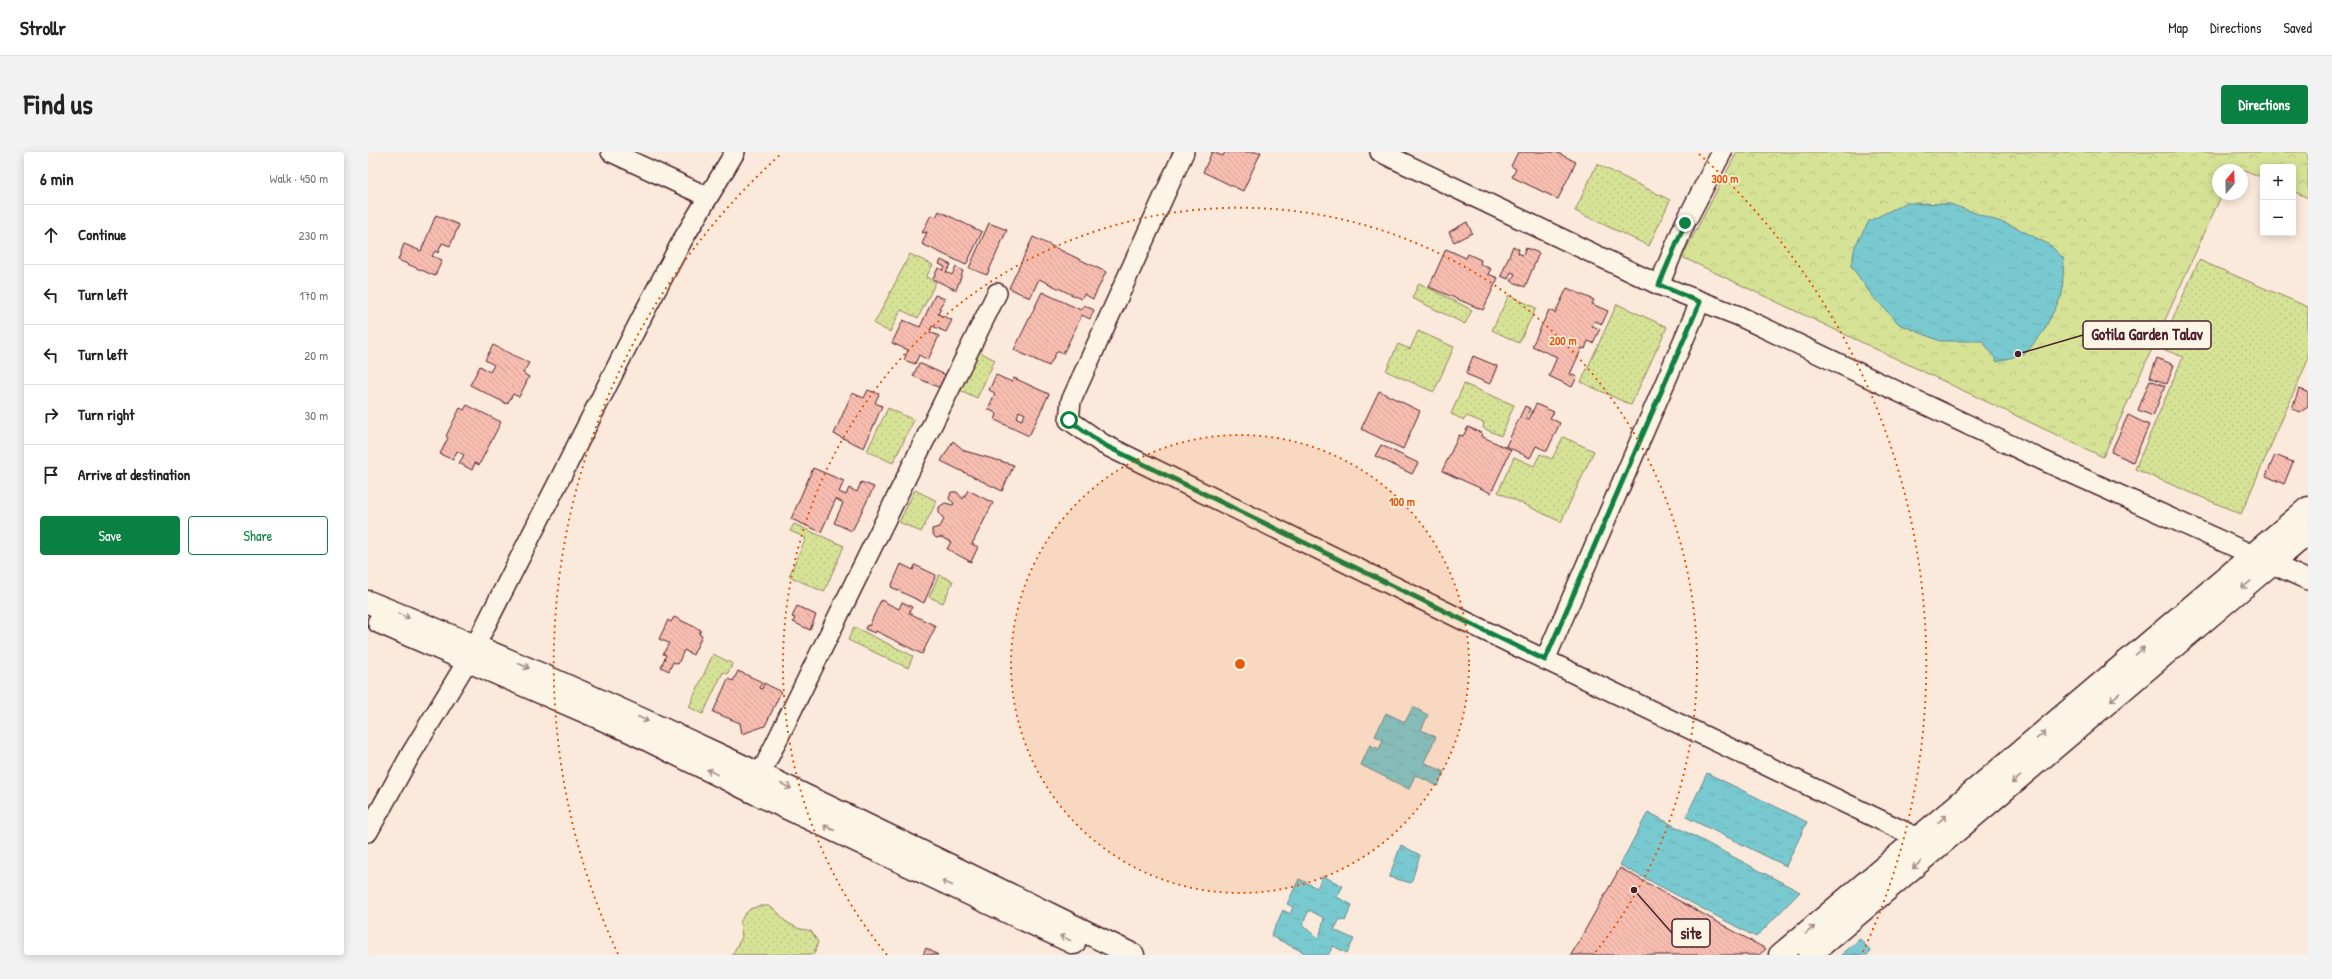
<!DOCTYPE html>
<meta charset="utf-8">
<style>
body{margin:0;font-family:"Patrick Hand",sans-serif;background:#f2f2f2;color:#222}
.controls{position:absolute;right:12px;top:12px;display:grid;overflow:hidden;border-radius:4px;box-shadow:0 2px 10px #0003}
.controls button{width:36px;height:36px;display:grid;place-items:center;padding:0;border:0;border-bottom:1px solid #e0e0e0;background:#fff;color:#222;font:20px sans-serif}
.compass{position:absolute;left:1844px;top:12px;width:36px;height:36px;border-radius:50%;background:#fff;box-shadow:0 2px 10px #0003;rotate:19deg}
.stop{position:absolute;width:12px;height:12px;margin:-9px;border:3px solid #0b8043;border-radius:50%;background:#fff}
.stop.end{background:#0b8043;border-color:#fff;box-shadow:0 1px 4px #0008}
.list{margin:0;padding:0;list-style:none}
h2{display:flex;justify-content:space-between;align-items:center;height:52px;margin:0;padding:0 16px;font-size:17px}
h2 small{font-size:13px;font-weight:400;color:#767676}
.list li{display:grid;grid-template-columns:26px 1fr auto;gap:12px;align-items:center;box-sizing:border-box;height:60px;padding:0 16px;border-top:1px solid #e0e0e0}
.list b{display:block;font-size:15px;white-space:nowrap}
.list em{font-size:13px;font-style:normal;color:#767676}
.actions{display:flex;gap:8px;padding:12px 16px}
.actions a{flex:1;padding:9px 0;border:1px solid #0b8043;border-radius:4px;text-align:center;font-size:14px;color:#0b8043}
.actions .main{background:#0b8043;color:#fff}
.icon{flex:none;width:22px;height:22px;fill:none;stroke:currentColor;stroke-width:2;stroke-linecap:round;stroke-linejoin:round}
.map{position:relative;flex:none;width:1940px;height:803px;overflow:hidden;border-radius:4px}
header{display:flex;align-items:center;gap:24px;box-sizing:border-box;height:56px;padding:0 20px;background:#fff;border-bottom:1px solid #e0e0e0}
header strong{font-size:19px}
nav{display:flex;gap:22px;margin-inline-start:auto;font-size:14px}
.intro{display:flex;align-items:center;justify-content:space-between;box-sizing:border-box;height:96px;padding:0 24px}
h1{margin:0;font-size:28px}
.button{padding:10px 18px;border-radius:4px;background:#0b8043;color:#fff;font-size:14px;font-weight:700}
main{display:flex;gap:24px;padding:0 24px}
aside{flex:1;background:#fff;border-radius:4px;box-shadow:0 2px 10px #0003}
.map>svg:first-child{display:block}
.grass{fill:url(#grass-dots);stroke:#908160}
.forest{fill:url(#forest-crowns);stroke:#908160}
.water{fill:url(#water-ripples);stroke:#66868e;fill-rule:evenodd}
.building{fill:url(#building-back-hatch);stroke:#4a1f2b;fill-rule:evenodd}
.lines{fill:none;stroke-linecap:round;stroke-linejoin:round}
.minor-casing{stroke:#4a1f2b;stroke-width:22}
.major-casing{stroke:#4a1f2b;stroke-width:25}
.minor{stroke:#fcf5e5;stroke-width:19}
.major{stroke:#fcf5e5;stroke-width:22}
.oneway{stroke:#a38a88}
.route{stroke:#0b8043;stroke-width:5}
.ring{fill:none;stroke:#e8590c;stroke-width:2;stroke-dasharray:2 4}
.centre{fill:#e8590c;stroke:#fcf5e5;stroke-width:2}
.ring-label{font-size:12px;text-anchor:middle;font-weight:bold;fill:#e8590c;stroke:#fcf5e5;stroke-width:3;stroke-linejoin:round;paint-order:stroke}
.leader{fill:none;stroke:#4a1f2b;stroke-width:1.5}
.callout-dot{fill:#4a1f2b;stroke:#fcf5e5;stroke-width:1.5}
.callout{fill:#fcf5e5;stroke:#4a1f2b;stroke-width:1.5}
.callout-label{font-size:16px;text-anchor:middle;font-weight:bold;fill:#4a1f2b}
</style>
<header>
<strong>Strollr</strong>
<nav><a>Map</a><a>Directions</a><a>Saved</a></nav>
</header>
<div class="intro"><h1>Find us</h1><a class="button">Directions</a></div>
<main>
<aside>
<h2>6 min<small>Walk · 450 m</small></h2>
<ul class="list">
<li><svg class="icon" aria-label="ahead" viewBox="0 0 24 24"><path d="M12 20V5M6 11l6-6 6 6"/></svg><div><b>Continue</b></div><em>230 m</em></li>
<li><svg class="icon" aria-label="left" viewBox="0 0 24 24"><path d="M17 20v-9H6M10 6l-5 5 5 5"/></svg><div><b>Turn left</b></div><em>170 m</em></li>
<li><svg class="icon" aria-label="left" viewBox="0 0 24 24"><path d="M17 20v-9H6M10 6l-5 5 5 5"/></svg><div><b>Turn left</b></div><em>20 m</em></li>
<li><svg class="icon" aria-label="right" viewBox="0 0 24 24"><path d="M7 20v-9h11M14 6l5 5-5 5"/></svg><div><b>Turn right</b></div><em>30 m</em></li>
<li><svg class="icon" aria-label="arrive" viewBox="0 0 24 24"><path d="M6 21V4h12l-3 4 3 4H6"/></svg><div><b>Arrive at destination</b></div></li>
</ul>
<div class="actions"><a class="main">Save</a><a>Share</a></div>
</aside>
<div class="map">
<svg width="1940" height="803" viewBox="0 0 1940 803">
<defs>
<pattern id="grass-dots" width="8" height="8" patternUnits="userSpaceOnUse"><rect width="8" height="8" fill="#d6e396"/><path d="M2 2h.1M6 6h.1" fill="none" stroke="#b9c281" stroke-width="1.8" stroke-linecap="round"/></pattern>
<pattern id="forest-crowns" width="20" height="18" patternUnits="userSpaceOnUse"><rect width="20" height="18" fill="#d6e396"/><path d="M2 6a3 3 0 1 1 6 0M12 15a3 3 0 1 1 6 0" fill="none" stroke="#b9c281"/></pattern>
<pattern id="water-ripples" width="26" height="14" patternUnits="userSpaceOnUse"><rect width="26" height="14" fill="#79cad0"/><path d="M2 4q2-2 4 0t4 0M15 11q2-2 4 0t4 0" fill="none" stroke="#6aadb3"/></pattern>
<pattern id="building-back-hatch" width="6" height="6" patternUnits="userSpaceOnUse"><rect width="6" height="6" fill="#f8bdb1"/><path d="M-1 5l2 2M0 0l6 6M5-1l2 2" fill="none" stroke="#d6a298"/></pattern>
</defs>
<rect width="100%" height="100%" fill="#fbeadb"/>
<filter id="ink" filterUnits="userSpaceOnUse"><feTurbulence type="fractalNoise" baseFrequency=".025" numOctaves="2"/><feDisplacementMap in="SourceGraphic" scale="8" xChannelSelector="R" yChannelSelector="G"/><feConvolveMatrix kernelMatrix="1 2 1 2 8 2 1 2 1" color-interpolation-filters="sRGB"/></filter>
<g filter="url(#ink)">
<!-- grass -->
<path class="grass" d="M1229,12l73,36 -21,46 -74,-35z
M542,102l23,11 -7,12 10,5 -18,36 -17,-8 -11,22 -16,-8z
M1831,108l109,47v53l-67,154 -106,-45 48,-112 -23,-9z
M1051,131l53,27 -7,14 -53,-26z
M1141,143l27,13 -17,35 -27,-13z
M1249,152l50,23 -36,78 -50,-23z
M1050,179l36,16 -20,45 -48,-21 12,-27 12,5z
M608,198l19,10 -18,38 -19,-9z
M1096,232l50,21 -13,31 -18,-8 1,-5 -17,-7 -3,4 -13,-6z
M520,256l26,12 -21,43 -26,-12z
M1195,285l31,14 -33,71 -63,-30 16,-35 20,9 6,-12 12,5z
M547,338l22,11 -16,31 -22,-10z
M426,372l50,22 -20,46 -35,-16 17,-38 -16,-7z
M571,423l14,6 -10,22 -14,-6z
M486,475l59,29 -5,12 -60,-28z
M345,502l20,10 -6,10 -4,-2 -20,42 -14,-7z
M391,754h9l8,4 9,11 12,7 14,3 7,11 -4,12 -82,1 10,-18 -2,-14 4,-8 6,-6z"/>
<!-- forest -->
<path class="forest" d="M1369,0h571v46l-15,-7v-24h-30v11l-28,-12 -3,4h-14v24h4l-119,263 -421,-200z"/>
<!-- water -->
<path class="water" d="M1538,51l44,1 65,23 35,18 14,14 -2,36 -19,37 -17,21 -29,9 -14,-21h-43l-41,-17 -29,-31 -19,-27 4,-20 14,-25z
M1045,555l15,8 -7,15 15,7 -12,25 20,10 -6,14 -23,-11 -6,14 -48,-24 9,-20 9,4 4,-9 -8,-4 11,-23 19,9z
M1339,621l100,49 -21,44 -100,-49z
M1280,660l152,80 -44,45 -136,-72z
M1033,693l19,10 -9,28 -22,-6z
M955,724l20,10 -6,11 15,8 -7,16 -5,-2 -6,11 20,9 -7,14 -14,-7 -5,9h-19l-38,-19 12,-26 7,4 3,-7 -6,-3 12,-25 18,9zM941,758l15,8 -5,21 -17,-14z
M1492,787l11,13 -4,3h-26z"/>
<!-- building -->
<path class="building" d="M844,0l11,4 2,-4h36l-18,39 -40,-19z
M1150,0h38l20,10 -18,37 -46,-22 4,-8 -5,-3z
M571,59l43,21 -16,33 -44,-21 5,-12 -5,1 9,-18 5,2z
M68,63l23,10 -9,21 -8,-3 -4,10 -3,-2 -3,5 10,4 -7,16 -37,-16 6,-16 17,7z
M1099,70l5,11 -18,9 -5,-10z
M621,71l18,7 -20,45 -18,-7z
M665,85l73,35 -13,27 -9,-5 -3,5 -42,-20 -9,19 -21,-10z
M1145,94l6,3 -1,4 5,2 3,-7 13,5 -14,34 -14,-6 4,-7 -4,-2 -3,7 -7,-3z
M1078,97l20,9 2,-4 13,6 -1,4 11,5 -3,5 10,4 -15,32 -54,-23z
M573,108l10,5 -5,7 6,3 4,-8 7,4 -7,19 -23,-11 5,-11 5,2 2,-3 -6,-3z
M1199,136l27,12 -2,4 16,7 -6,13 -7,-3 -3,5 8,3 -7,14 -5,-2 -3,8 -3,-1 -12,26 7,3 -5,10 -23,-11 8,-19 -25,-11 17,-36 6,3z
M674,140l39,18 3,-5 10,5 -4,9 -8,-4 -19,39 -6,-3 -8,15 -35,-16z
M567,143l10,4 -6,9 2,1 -3,5 14,6 -6,12 -14,-6 -2,6 9,4 -11,24 -9,-5 -4,9 -11,-4 4,-10 -16,-7 11,-23 17,7z
M125,193l36,18 -6,10 6,4 -10,20 -6,-3 -6,10 -37,-19 10,-19 10,6 4,-7 -9,-5z
M1105,204l24,10 -7,18 -24,-10z
M1789,206l17,7 -7,19 -17,-7z
M551,211l27,12 -6,13 -27,-12z
M628,223l16,7 2,-4 35,16 -20,42 -34,-16 2,-6 -9,-5 7,-16 -6,-3zM651,259l6,3 -3,6 -5,-2z
M1782,228l15,6 -12,30 -15,-6z
M1931,237l9,3v15l-8,5 -8,-3z
M500,238l11,4 -4,9 7,3 -18,42 -30,-14 18,-41 12,5z
M1011,239l41,20 -17,38 -42,-20z
M1168,252l18,8 -4,6 10,5 -13,28 -11,-5 -6,12 -24,-12 19,-40 6,3 -5,9 3,1z
M99,253l34,17 -22,43 -4,-2 -3,7 -13,-7 5,-8 -7,-4 -4,9 -13,-6 8,-16 -2,-2 14,-28 4,2z
M1760,263l21,10 -16,37 -22,-10z
M1100,275l14,6 -1,3 30,14 -20,43 -49,-22 17,-36 4,1z
M585,289l12,10 49,14 -12,26 -61,-30z
M1013,293l37,18 -6,11 -37,-18z
M1907,303l18,7 -9,22 -18,-8z
M445,316l31,13 -5,11 7,3 3,-7 8,4 4,-10 13,5 -22,44 -18,-8 9,-20 -7,-4 -15,33 -30,-13z
M600,338l25,13 -21,41 6,3 -7,15 -24,-13 4,-7 -10,-5 -5,1 -4,-5v-4l8,-2 4,-8 -5,-6v-6l6,-4 8,2 1,-2 -5,-4 2,-7h6l6,7z
M533,412l12,6 2,-5 21,10 -12,28 -33,-16z
M513,448l18,9 3,-7 10,5 -3,6 27,13 -14,28 -46,-23 -1,2 -10,-4 2,-4 2,1z
M429,454l19,9 -6,15 -17,-8 2,-4 -3,-1z
M306,465l27,13 -2,4 3,2 -9,19 -9,-5 -6,14 -5,-2 -4,9 -8,-4 5,-12 -3,-1 6,-11 -10,-4 9,-19 3,2z
M370,519l24,11 -2,6 2,1 2,-6 17,9 -16,34 -23,8 -2,-11 -27,-11 15,-33 5,2z
M1252,716l146,81 -7,6h-188z
M558,796l12,7h-15z"/>
<g class="lines">
<defs>
<path id="minor" d="M243,0l97,45
M816,0l-113,249 -2,19 34,24 407,199 408,195
M1012,0l279,133 80,31 303,144 266,120
M1291,133l26,-62 37,-71
M1177,508l155,-358
M393,621l236,-480
M0,680l43,-78 57,-94 178,-351 36,-68 53,-89"/>
<path id="major" d="M0,450c261,104 513,230 765,353
M11,470l253,110 119,59 323,152
M1412,803l528,-447
M1442,803l498,-422"/>
</defs>
<!-- minor casing -->
<use href="#minor" class="minor-casing"/>
<!-- major casing -->
<use href="#major" class="major-casing"/>
<!-- minor -->
<use href="#minor" class="minor"/>
<!-- major -->
<use href="#major" class="major"/>
</g>
<!-- one-way arrows -->
<defs><path id="oneway-shaft" d="M-6 0H5M1.5-3L5.5 0L1.5 3" fill="none" stroke-width="1.6" stroke-linecap="round" stroke-linejoin="round"/></defs>
<g class="oneway">
<use href="#oneway-shaft" transform="translate(1878 433) rotate(140)"/>
<use href="#oneway-shaft" transform="translate(36 464) rotate(22)"/>
<use href="#oneway-shaft" transform="translate(1772 499) rotate(-41)"/>
<use href="#oneway-shaft" transform="translate(156 514) rotate(24)"/>
<use href="#oneway-shaft" transform="translate(1747 545) rotate(140)"/>
<use href="#oneway-shaft" transform="translate(275 567) rotate(25)"/>
<use href="#oneway-shaft" transform="translate(1673 583) rotate(-40)"/>
<use href="#oneway-shaft" transform="translate(344 620) rotate(-154)"/>
<use href="#oneway-shaft" transform="translate(1648 628) rotate(140)"/>
<use href="#oneway-shaft" transform="translate(418 634) rotate(26)"/>
<use href="#oneway-shaft" transform="translate(1574 667) rotate(-40)"/>
<use href="#oneway-shaft" transform="translate(461 676) rotate(-155)"/>
<use href="#oneway-shaft" transform="translate(1549 713) rotate(140)"/>
<use href="#oneway-shaft" transform="translate(579 731) rotate(-155)"/>
<use href="#oneway-shaft" transform="translate(1442 778) rotate(-40)"/>
<use href="#oneway-shaft" transform="translate(697 786) rotate(-155)"/>
</g>
</g>
<g class="lines" filter="url(#ink)">
<!-- route -->
<path class="route" d="M701,268l33,24 443,216 155,-358 -41,-17 26,-62"/>
</g>
<!-- distance rings -->
<circle cx="872" cy="512" r="229" fill="#e8590c" fill-opacity=".12"/>
<g class="ring">
<circle cx="872" cy="512" r="229"/>
<path d="M519 803A457 457 0 1 1 1225 803"/>
<path d="M250 802A686 686 0 0 1 413 2M1331 2A686 686 0 0 1 1494 802"/>
</g>
<circle cx="872" cy="512" r="6" class="centre"/>
<g class="ring-label">
<text x="1357" y="31">300 m</text>
<text x="1195" y="193">200 m</text>
<text x="1034" y="354">100 m</text>
</g>
<!-- callouts -->
<path class="leader" d="M1650 202L1715 183M1266 738L1304 781"/>
<g class="callout-dot">
<circle cx="1650" cy="202" r="4"/>
<circle cx="1266" cy="738" r="4"/>
</g>
<g class="callout">
<rect x="1715" y="169" width="128" height="28" rx="4"/>
<rect x="1304" y="767" width="38" height="28" rx="4"/>
</g>
<g class="callout-label">
<text x="1779" y="188">Gotila Garden Talav</text>
<text x="1323" y="787">site</text>
</g>
</svg>
<div class="controls">
<button>+</button>
<button>−</button>
</div>
<svg class="compass" viewBox="-18 -18 36 36"><path d="M0-13l5 13h-10z" fill="#e53935"/><path d="M0 13l5-13h-10z" fill="#767676"/></svg>
<div class="stop" style="left:701px;top:268px"></div>
<div class="stop end" style="left:1317px;top:71px"></div>
</div>
</main>
